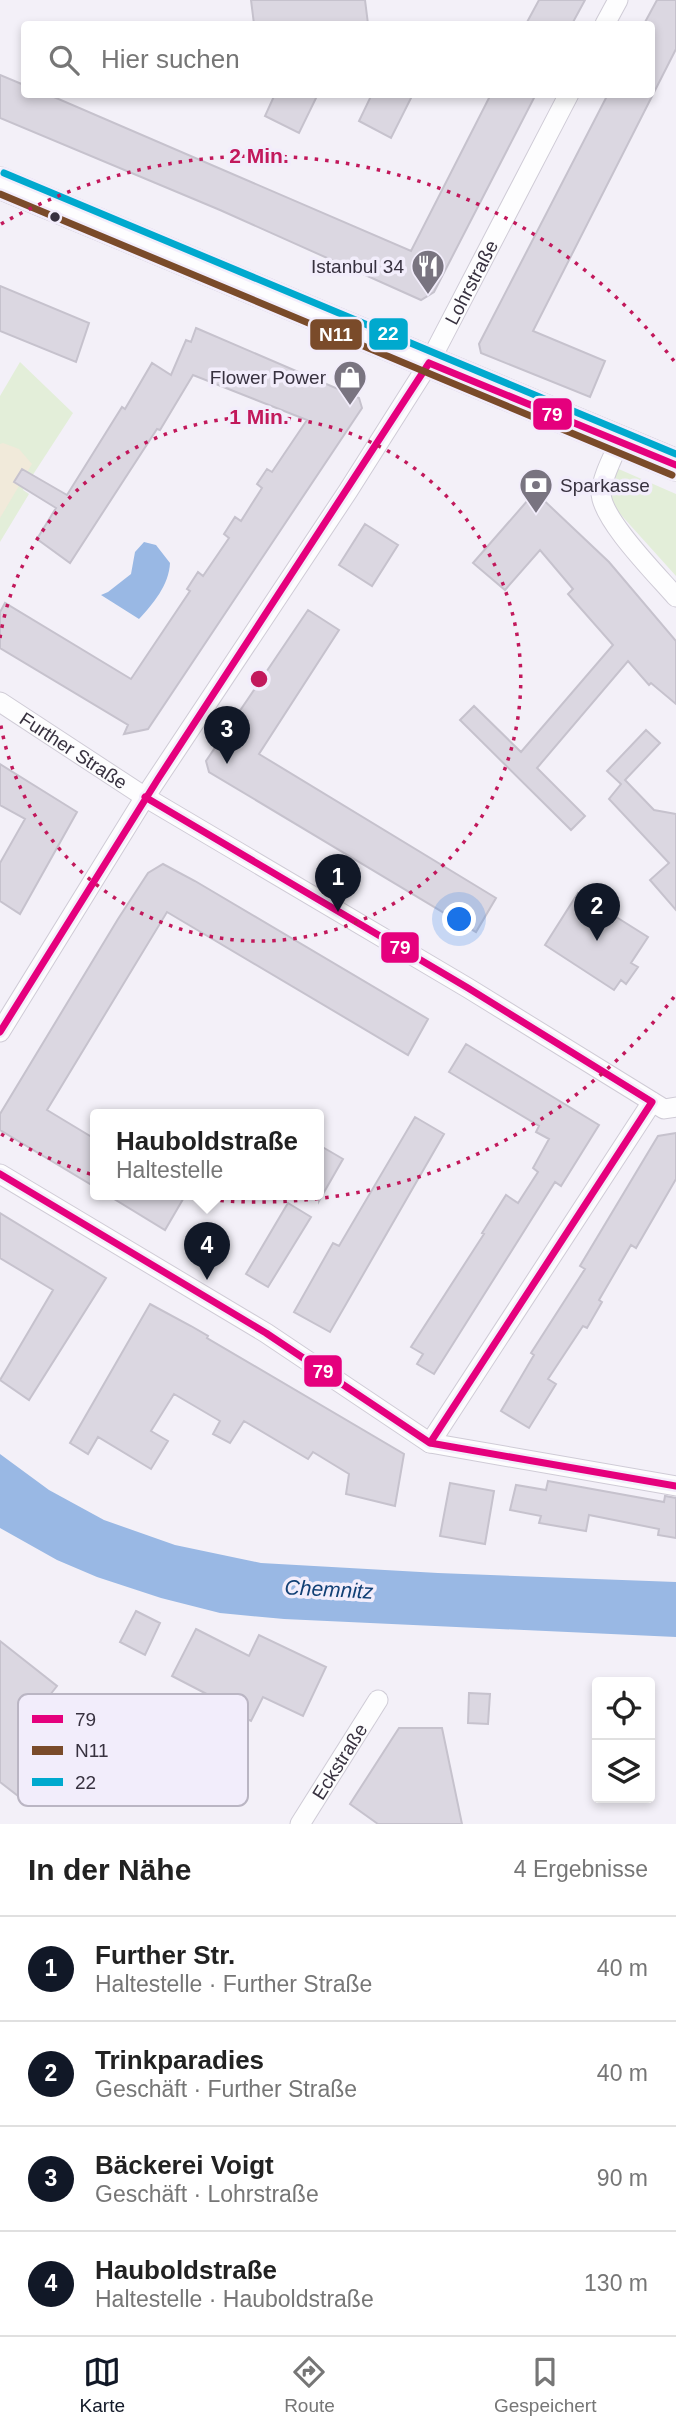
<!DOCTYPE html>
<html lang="de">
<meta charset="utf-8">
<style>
body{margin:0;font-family:Arial,sans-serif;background:#f2f2f2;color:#222}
.controls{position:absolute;right:21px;bottom:21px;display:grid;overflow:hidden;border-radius:7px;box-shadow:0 4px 10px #0003}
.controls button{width:63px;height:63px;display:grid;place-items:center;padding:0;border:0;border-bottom:2px solid #e0e0e0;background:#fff;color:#222;font:35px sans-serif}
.you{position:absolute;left:460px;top:920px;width:24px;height:24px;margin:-18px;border:5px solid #fff;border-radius:50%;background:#1a73e8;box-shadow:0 0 0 10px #1a73e833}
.badge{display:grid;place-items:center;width:46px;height:46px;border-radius:50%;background:#111827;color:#fff;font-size:23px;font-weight:700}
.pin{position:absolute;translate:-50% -58px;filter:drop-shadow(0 2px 4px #0008)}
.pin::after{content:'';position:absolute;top:37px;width:24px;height:21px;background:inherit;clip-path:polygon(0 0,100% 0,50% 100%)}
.popup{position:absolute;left:90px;top:1109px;width:234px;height:91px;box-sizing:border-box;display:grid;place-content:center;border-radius:7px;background:#fff;filter:drop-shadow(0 2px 5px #0005);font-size:23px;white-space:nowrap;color:#767676}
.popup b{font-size:26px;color:#222}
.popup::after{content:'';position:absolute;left:50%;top:100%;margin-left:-14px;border:14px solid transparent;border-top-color:#fff}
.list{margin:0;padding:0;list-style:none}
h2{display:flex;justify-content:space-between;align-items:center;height:91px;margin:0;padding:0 28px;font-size:30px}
h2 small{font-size:23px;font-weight:400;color:#767676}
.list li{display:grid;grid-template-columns:46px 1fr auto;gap:21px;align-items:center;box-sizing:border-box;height:105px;padding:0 28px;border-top:2px solid #e0e0e0}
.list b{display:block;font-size:26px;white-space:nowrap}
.list p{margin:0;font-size:23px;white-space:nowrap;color:#767676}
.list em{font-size:23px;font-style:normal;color:#767676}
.icon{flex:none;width:38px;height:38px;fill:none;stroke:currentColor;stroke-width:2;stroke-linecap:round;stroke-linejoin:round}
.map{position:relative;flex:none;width:676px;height:1824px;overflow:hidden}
.search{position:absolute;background:#fff;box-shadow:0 4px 10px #0003;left:21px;right:21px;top:21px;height:77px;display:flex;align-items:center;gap:18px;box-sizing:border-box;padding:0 24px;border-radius:7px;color:#767676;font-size:26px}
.sheet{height:511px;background:#fff}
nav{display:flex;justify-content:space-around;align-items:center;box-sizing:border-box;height:98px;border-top:2px solid #e0e0e0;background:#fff;font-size:19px;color:#767676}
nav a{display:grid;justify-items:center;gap:4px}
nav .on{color:#111827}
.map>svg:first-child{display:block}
.green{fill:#e3eed9}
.sand{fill:#f1eada}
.water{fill:#99b8e4}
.building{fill:#dbd7e1;stroke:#c6c2cd;stroke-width:2}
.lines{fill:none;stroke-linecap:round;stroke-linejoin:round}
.street-casing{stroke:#cfcbd6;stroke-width:21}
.primary-casing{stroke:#cfcbd6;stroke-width:33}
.street{stroke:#fdfdfe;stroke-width:19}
.primary{stroke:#fdfdfe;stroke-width:32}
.bus-1-casing{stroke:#f2edfb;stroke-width:12}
.bus-2-casing{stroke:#f2edfb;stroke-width:12}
.bus-3-casing{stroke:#f2edfb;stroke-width:12}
.bus-1{stroke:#e5007d;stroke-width:7}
.bus-2{stroke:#7a4b2a;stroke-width:7}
.bus-3{stroke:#00a9ce;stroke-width:7}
.ring{fill:none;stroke:#c2185b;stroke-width:3.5;stroke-dasharray:3.5 7}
.bus-dot{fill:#37313f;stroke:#f2edfb;stroke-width:2.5}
.labels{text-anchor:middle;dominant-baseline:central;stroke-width:7;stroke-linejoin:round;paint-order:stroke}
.poi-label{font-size:19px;fill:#37313f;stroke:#f2edfb;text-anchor:end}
.street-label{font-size:19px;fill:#37313f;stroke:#f2edfb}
.water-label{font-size:21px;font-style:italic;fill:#124075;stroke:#f2edfb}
.key{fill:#f2edfb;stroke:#bab5c3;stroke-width:2}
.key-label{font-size:19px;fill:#37313f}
.centre{fill:#c2185b;stroke:#f2edfb;stroke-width:3.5}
.ring-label{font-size:21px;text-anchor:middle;font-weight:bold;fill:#c2185b;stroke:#f2edfb;stroke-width:7;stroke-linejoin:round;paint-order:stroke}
.line-badge{stroke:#f2edfb;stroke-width:2.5}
.badge-label{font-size:19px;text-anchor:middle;font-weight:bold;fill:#fff}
</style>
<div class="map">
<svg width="676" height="1824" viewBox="0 0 676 1824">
<rect width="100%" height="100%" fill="#f3f0f8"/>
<!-- green -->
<path class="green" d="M20,362l53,51 -50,77 6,4 -29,48v-146z
M614,467l62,27v82l-63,-70 -3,-13z"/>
<!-- sand -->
<path class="sand" d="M3,443l16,6 13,15 -32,54v-74z"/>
<!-- water -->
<path class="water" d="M144,542l12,3 14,18c-1,22 -17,41 -31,56l-38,-24 7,-3 23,-18 4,-22z
M0,1454l49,36 55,30 71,25 86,18 177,10 238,9v55l-392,-18 -64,-6 -59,-15 -64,-21 -40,-17 -57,-32z"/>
<!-- building -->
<path class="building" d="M251,0h114l3,24h-114z
M539,0h46l-13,24h-46z
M657,0h19v49l-143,282 72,30 -15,36 -109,-44 -2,-9 129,-250h44v-70h-8z
M0,75l24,10v9h23l364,157 80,-157h45l-102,198 -13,8 -201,-90 -220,-92z
M275,94h43l-19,39 -34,-17z
M372,94h41l-22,44 -32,-17z
M0,286l89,37 -13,39 -76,-31z
M196,328l163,70 3,10 -214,321 -24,5 4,-9 -128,-77v-36l5,-9 126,76 59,-88 -3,-2 11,-17 5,4 26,-38 -5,-4 11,-17 6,4 21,-33 -5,-4 10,-15 5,3 35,-52 -114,-45 -33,55 -3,-1 -87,134 -33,-24 19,-31 -42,-26 8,-13 45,26 55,-88 3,2 27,-46 19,12 15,-35 5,2z
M535,492l74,70 67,79v63l-25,-21 -2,2 -21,-24 -91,107 48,48 -14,14 -111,-110 14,-14 47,46 92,-107 -45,-51 5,-5 -33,-39 -35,40 -32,-27z
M365,524l33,21 -26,41 -33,-21z
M308,610l31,20 -80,124 237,144 -20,34 -267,-160 -3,-11z
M646,730l14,13 -35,37 29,30 22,4v96l-26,-30 19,-17 -60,-64 12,-15 -14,-13z
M0,764l77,48 -57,102 -20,-13v-38l25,-44 -25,-14z
M163,864l32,17 233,138 -20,36 -241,-143 -120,198 48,29v48l-95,-57v-16l118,-195 30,-46z
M578,893l70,44 -17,26 7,4 -12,17 -5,-4 -7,10 -69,-45z
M466,1044l133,81 -38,61 -6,-4 -121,192 -17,-10 6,-10 -12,-7 73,-113 -2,-1 24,-38 12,8 20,-31 -5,-4 16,-29 -13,-7 3,-6 -90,-54z
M415,1117l29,17 -114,198 -36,-20 39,-69 6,3z
M676,1133v46l-40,69 -5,-3 -32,55 3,2 -15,26 -4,-2 -35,53 8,5 -27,44 -28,-17 33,-56 -3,-2 54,-84 -5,-3 78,-130z
M319,1145l24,14 -24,42z
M106,1194h80l-21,36z
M288,1203l23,14 -43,70 -22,-13z
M0,1213l106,65 -77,122 -29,-20 53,-90 -53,-32z
M150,1304l41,22 17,10 -1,2 197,116 -9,52 -49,-12 3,-20 -36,-22 -5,7 -64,-38 -14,22 -17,-9 7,-13 -46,-27 -23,37 17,10 -17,28 -53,-32 -10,17 -18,-11z
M548,1481l116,21 1,-6 11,2v40l-18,-3 1,-6 -70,-14 -3,16 -47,-8 2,-7 -31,-6 6,-25 30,5z
M450,1483l44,8 -9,53 -45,-8z
M136,1611l24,12 -15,32 -25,-13z
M196,1629l53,27 10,-21 67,32 -23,49 -40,-19 -12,24 -27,-13 2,-4 -54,-28z
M0,1641l57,45 -29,37 33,26 -39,50 -22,-17z
M469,1693l21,1 -2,30 -20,-1z
M399,1728h43l20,96h-84l-28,-20z"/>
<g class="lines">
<defs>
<g id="street">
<path d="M605,24l13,-24"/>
<path d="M620,441c-7,16 -17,34 -19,51 -1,26 57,84 75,105"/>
<path id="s1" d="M0,702l145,95 323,191 196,121 12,-2"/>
<path id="s2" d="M0,1032l145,-235 203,-306 81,-128 140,-269"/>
<path d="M0,1174l266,159 164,110 246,43"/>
<path d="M430,1443l222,-341"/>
<path id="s3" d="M300,1824l78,-124"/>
</g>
<path id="primary" d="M0,183l676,282"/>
</defs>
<!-- street casing -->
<use href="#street" class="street-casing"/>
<!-- primary casing -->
<use href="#primary" class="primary-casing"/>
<!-- street -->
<use href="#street" class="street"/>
<!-- primary -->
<use href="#primary" class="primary"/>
<defs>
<path id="bus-1" d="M429,363l247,102
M145,797l323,191 184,114
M0,1032l158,-253 271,-416
M0,1174l266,159 164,110 246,43
M430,1443l222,-341"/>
<path id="bus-2" d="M0,194l672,281"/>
<path id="bus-3" d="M4,173l672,281"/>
</defs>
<!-- bus-1 casing -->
<use href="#bus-1" class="bus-1-casing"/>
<!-- bus-2 casing -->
<use href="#bus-2" class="bus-2-casing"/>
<!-- bus-3 casing -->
<use href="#bus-3" class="bus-3-casing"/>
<!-- bus-1 -->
<use href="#bus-1" class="bus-1"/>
<!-- bus-2 -->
<use href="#bus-2" class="bus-2"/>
<!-- bus-3 -->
<use href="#bus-3" class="bus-3"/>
</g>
<!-- distance rings -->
<g class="ring">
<path d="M0 638A262 262 0 1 1 0 720"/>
<path d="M674 997A523 523 0 0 1 1 1134M1 224A523 523 0 0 1 674 361"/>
</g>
<!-- icons -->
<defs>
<symbol id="restaurant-pin" viewBox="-11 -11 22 30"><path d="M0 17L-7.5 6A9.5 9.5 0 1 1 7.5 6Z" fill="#797480" stroke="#f2edfb"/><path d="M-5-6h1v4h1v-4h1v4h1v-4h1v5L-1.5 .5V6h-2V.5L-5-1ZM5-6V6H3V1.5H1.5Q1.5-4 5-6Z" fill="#fff"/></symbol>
<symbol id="shop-pin" viewBox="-11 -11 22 30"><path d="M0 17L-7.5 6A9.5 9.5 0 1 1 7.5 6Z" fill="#797480" stroke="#f2edfb"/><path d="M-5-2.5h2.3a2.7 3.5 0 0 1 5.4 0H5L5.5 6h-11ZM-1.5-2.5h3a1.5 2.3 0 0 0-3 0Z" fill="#fff"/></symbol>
<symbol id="bank-pin" viewBox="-11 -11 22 30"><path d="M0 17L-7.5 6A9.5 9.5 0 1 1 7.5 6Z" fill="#797480" stroke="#f2edfb"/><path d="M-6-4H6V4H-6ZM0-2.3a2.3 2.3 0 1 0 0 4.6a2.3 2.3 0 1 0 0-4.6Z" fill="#fff"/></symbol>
</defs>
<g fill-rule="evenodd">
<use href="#restaurant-pin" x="409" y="247" width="38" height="52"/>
<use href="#shop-pin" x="331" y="358" width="38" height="52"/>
<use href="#bank-pin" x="517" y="466" width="38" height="52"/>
</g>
<!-- markers -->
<circle class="bus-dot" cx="55" cy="217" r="6"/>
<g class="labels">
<!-- poi labels -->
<g class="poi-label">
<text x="404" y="266">Istanbul 34</text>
<text x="326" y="377">Flower Power</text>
<text x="560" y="485" text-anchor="start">Sparkasse</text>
</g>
<!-- street labels -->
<g class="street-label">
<text stroke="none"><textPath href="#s2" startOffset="886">Lohrstraße</textPath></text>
<text stroke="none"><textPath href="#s1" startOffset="88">Further Straße</textPath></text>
<text stroke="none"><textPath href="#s3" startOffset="74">Eckstraße</textPath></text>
</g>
<!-- water labels -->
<g class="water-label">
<text transform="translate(329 1589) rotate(3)">Chemnitz</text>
</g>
</g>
<!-- legend -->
<rect x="18" y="1694" width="230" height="112" rx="10" class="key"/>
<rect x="32" y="1715" width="31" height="8" fill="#e5007d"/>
<rect x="32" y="1746" width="31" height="9" fill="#7a4b2a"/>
<rect x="32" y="1778" width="31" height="8" fill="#00a9ce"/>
<g class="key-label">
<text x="75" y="1726">79</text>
<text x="75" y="1757">N11</text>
<text x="75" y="1789">22</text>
</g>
<circle cx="259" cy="679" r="10" class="centre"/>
<g class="ring-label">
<text x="259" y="163">2 Min.</text>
<text x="259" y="424">1 Min.</text>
</g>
<g class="line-badge">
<rect x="368" y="317" width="41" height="34" rx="7" fill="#00a9ce"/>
<rect x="309" y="318" width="54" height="33" rx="7" fill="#7a4b2a"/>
<rect x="532" y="397" width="41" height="34" rx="7" fill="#e5007d"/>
<rect x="380" y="931" width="40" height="33" rx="7" fill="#e5007d"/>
<rect x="303" y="1354" width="40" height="34" rx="7" fill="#e5007d"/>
</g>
<g class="badge-label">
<text x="388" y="340">22</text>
<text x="336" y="341">N11</text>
<text x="552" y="421">79</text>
<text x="400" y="954">79</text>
<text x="323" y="1378">79</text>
</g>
</svg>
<div class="controls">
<button><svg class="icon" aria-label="locate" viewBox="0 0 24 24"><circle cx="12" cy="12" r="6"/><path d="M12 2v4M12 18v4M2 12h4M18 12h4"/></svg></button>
<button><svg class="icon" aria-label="layers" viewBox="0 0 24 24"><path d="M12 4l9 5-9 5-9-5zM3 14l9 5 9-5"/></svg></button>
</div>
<div class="you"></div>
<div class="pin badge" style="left:338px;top:912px">1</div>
<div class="pin badge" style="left:597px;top:941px">2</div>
<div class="pin badge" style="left:227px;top:764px">3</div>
<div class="pin badge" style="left:207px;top:1280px">4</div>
<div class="popup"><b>Hauboldstraße</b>Haltestelle</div>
<div class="search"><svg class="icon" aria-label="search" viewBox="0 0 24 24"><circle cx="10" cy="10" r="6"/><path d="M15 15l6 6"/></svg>Hier suchen</div>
</div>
<section class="sheet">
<h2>In der Nähe<small>4 Ergebnisse</small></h2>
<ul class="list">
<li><span class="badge">1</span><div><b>Further Str.</b><p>Haltestelle · Further Straße</p></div><em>40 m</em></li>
<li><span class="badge">2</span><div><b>Trinkparadies</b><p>Geschäft · Further Straße</p></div><em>40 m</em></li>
<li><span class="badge">3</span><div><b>Bäckerei Voigt</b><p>Geschäft · Lohrstraße</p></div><em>90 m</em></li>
<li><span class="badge">4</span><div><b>Hauboldstraße</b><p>Haltestelle · Hauboldstraße</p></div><em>130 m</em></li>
</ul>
</section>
<nav>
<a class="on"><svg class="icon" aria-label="map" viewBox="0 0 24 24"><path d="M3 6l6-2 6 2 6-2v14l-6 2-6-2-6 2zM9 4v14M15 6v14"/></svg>Karte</a>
<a><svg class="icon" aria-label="directions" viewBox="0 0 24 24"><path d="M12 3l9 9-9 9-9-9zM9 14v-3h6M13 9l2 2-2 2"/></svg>Route</a>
<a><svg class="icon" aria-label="saved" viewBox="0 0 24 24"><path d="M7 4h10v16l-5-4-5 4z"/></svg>Gespeichert</a>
</nav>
